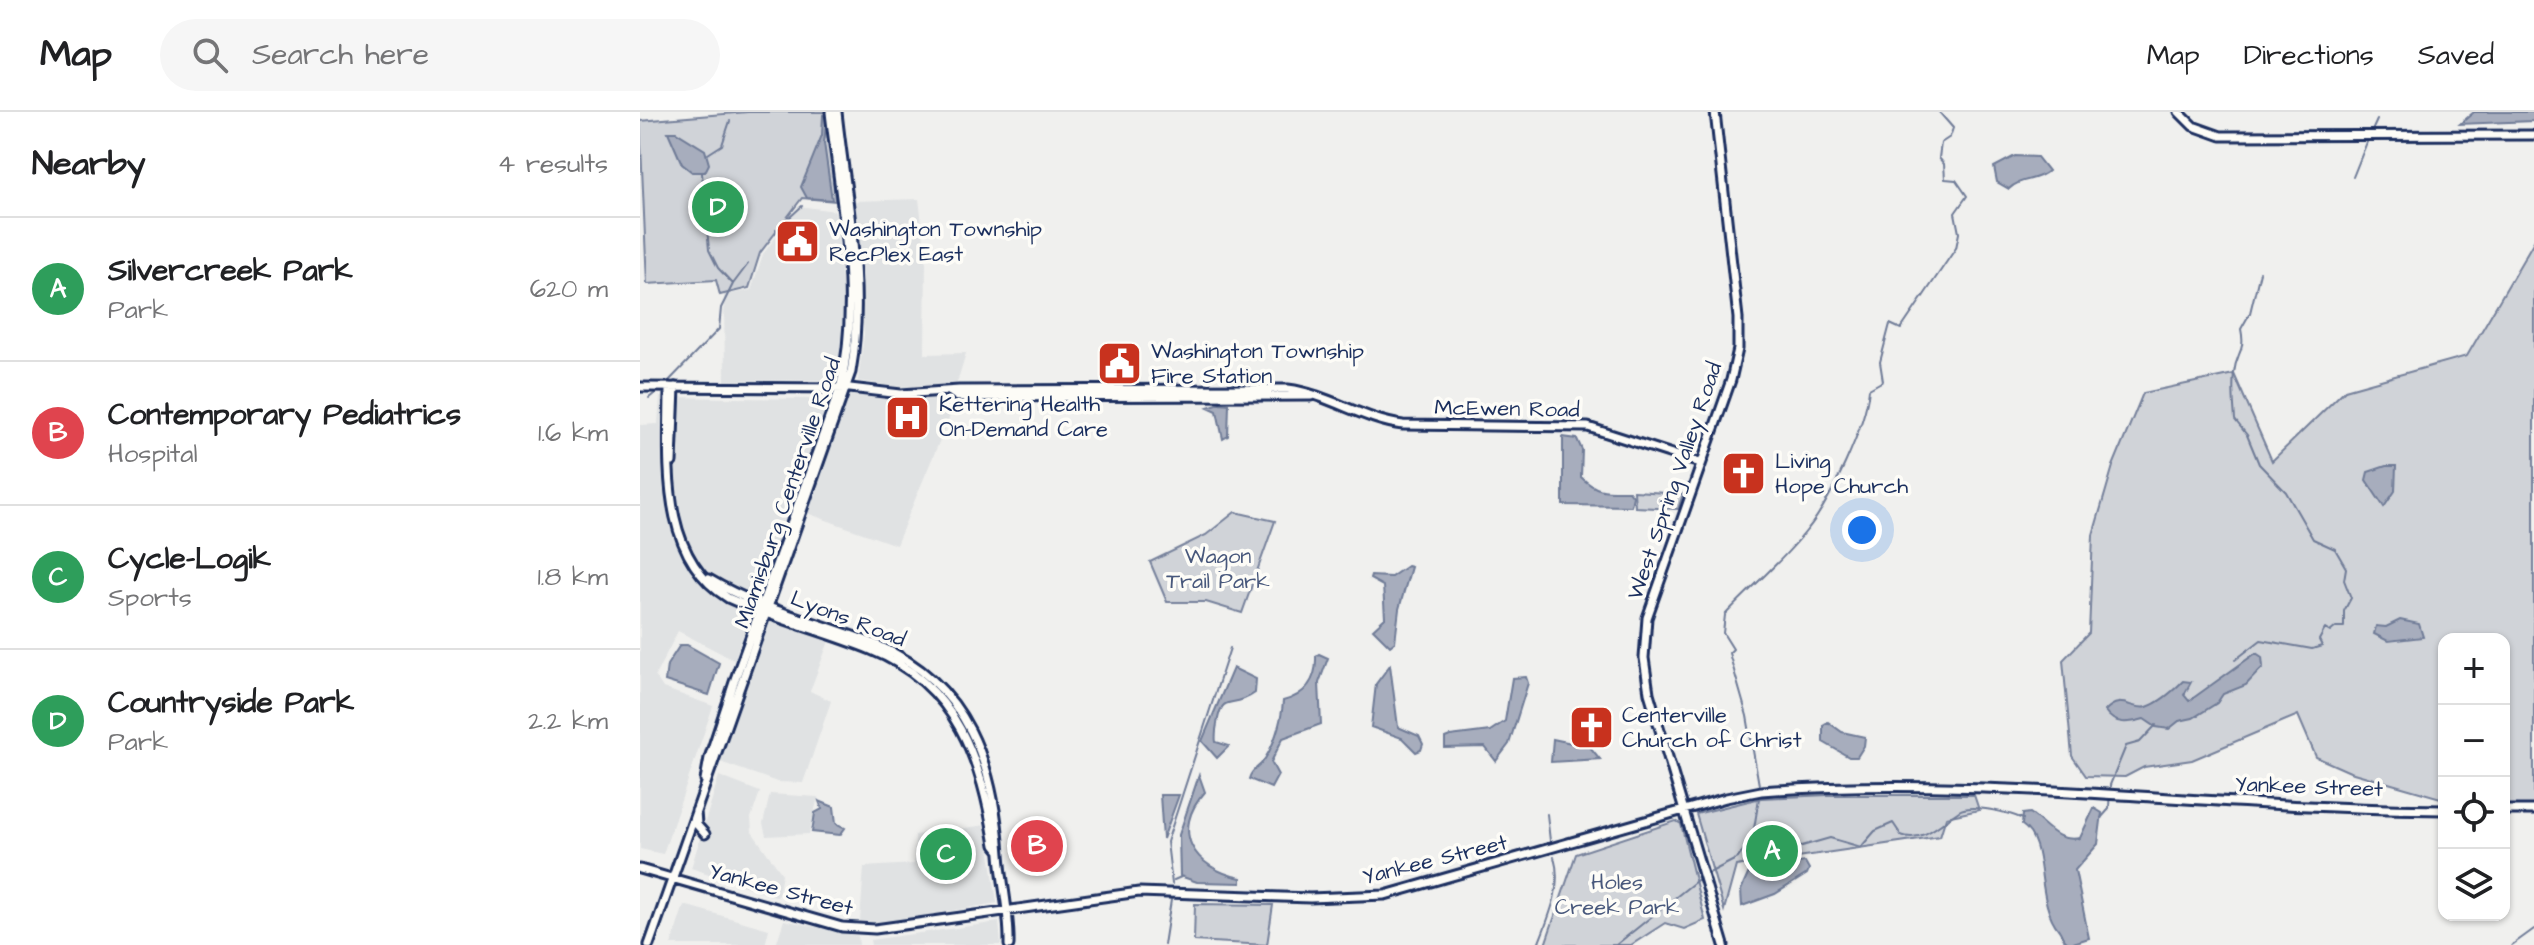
<!DOCTYPE html>
<meta charset="utf-8">
<style>
body{margin:0;font-family:"Architects Daughter",sans-serif;background:#f6f6f6;color:#202124}
.controls{position:absolute;right:24px;bottom:24px;display:grid;overflow:hidden;border-radius:16px;box-shadow:0 2px 6px #0004}
.controls button{width:72px;height:72px;display:grid;place-items:center;padding:0;border:0;border-bottom:2px solid #e0e0e0;background:#fff;color:#202124;font:40px sans-serif}
.you{position:absolute;left:1222px;top:418px;width:28px;height:28px;margin:-20px;border:6px solid #fff;border-radius:50%;background:#1a73e8;box-shadow:0 0 0 12px #1a73e833}
.badge{display:grid;place-items:center;width:52px;height:52px;border-radius:50%;background:#b45309;color:#fff;font-size:26px;font-weight:700}
.pin{position:absolute;translate:-50% -50%;border:4px solid #fff;box-shadow:0 2px 8px #0006}
.list{margin:0;padding:0;list-style:none}
h2{display:flex;justify-content:space-between;align-items:center;height:104px;margin:0;padding:0 32px;font-size:34px}
h2 small{font-size:26px;font-weight:400;color:#757577}
.list li{display:grid;grid-template-columns:52px 1fr auto;gap:24px;align-items:center;box-sizing:border-box;height:144px;padding:0 32px;border-top:2px solid #e0e0e0}
.list b{display:block;font-size:30px;white-space:nowrap}
.list p{margin:0;font-size:26px;white-space:nowrap;color:#757577}
.list em{font-size:26px;font-style:normal;color:#757577}
.icon{flex:none;width:44px;height:44px;fill:none;stroke:currentColor;stroke-width:2;stroke-linecap:round;stroke-linejoin:round}
.map{position:relative;flex:none;width:1894px;height:833px;overflow:hidden}
header{display:flex;align-items:center;gap:48px;box-sizing:border-box;height:112px;padding:0 40px;background:#fff;border-bottom:2px solid #e0e0e0}
header strong{font-size:38px}
nav{display:flex;gap:44px;margin-inline-start:auto;font-size:28px}
.search{width:560px;height:72px;background:#f6f6f6;display:flex;align-items:center;gap:20px;box-sizing:border-box;padding:0 28px;border-radius:44px;color:#757577;font-size:30px}
main{display:flex}
aside{flex:1;background:#fff}
.map>svg:first-child{display:block}
.built{fill:#e0e2e3}
.green{fill:#d0d3d8;stroke:#76819b;stroke-width:2}
.water{fill:#a7adbd;stroke:#6f7b97;stroke-width:2}
.lines{fill:none;stroke-linecap:round;stroke-linejoin:round}
.stream{stroke:#6f7b97;stroke-width:2}
.secondary-casing{stroke:#1b2f5e;stroke-width:13}
.secondary{stroke:#fdfcf7;stroke-width:7}
.labels{text-anchor:middle;dominant-baseline:central;stroke-width:7;stroke-linejoin:round;paint-order:stroke}
.poi-label{font-size:22px;fill:#1b2f5e;stroke:#fdfcf7;text-anchor:start}
.street-label{font-size:22px;fill:#1b2f5e;stroke:#fdfcf7}
.park-label{font-size:22px;fill:#48587c;stroke:#fdfcf7}
</style>
<header>
<strong>Map</strong>
<div class="search"><svg class="icon" aria-label="search" viewBox="0 0 24 24"><circle cx="10" cy="10" r="6"/><path d="M15 15l6 6"/></svg>Search here</div>
<nav><a>Map</a><a>Directions</a><a>Saved</a></nav>
</header>
<main>
<aside>
<h2>Nearby<small>4 results</small></h2>
<ul class="list">
<li><span class="badge" style="background:#2e9e5b">A</span><div><b>Silvercreek Park</b><p>Park</p></div><em>620 m</em></li>
<li><span class="badge" style="background:#e0444e">B</span><div><b>Contemporary Pediatrics</b><p>Hospital</p></div><em>1.6 km</em></li>
<li><span class="badge" style="background:#2e9e5b">C</span><div><b>Cycle-Logik</b><p>Sports</p></div><em>1.8 km</em></li>
<li><span class="badge" style="background:#2e9e5b">D</span><div><b>Countryside Park</b><p>Park</p></div><em>2.2 km</em></li>
</ul>
</aside>
<div class="map">
<svg width="1894" height="833" viewBox="0 0 1894 833">
<rect width="100%" height="100%" fill="#f0f0ee"/>
<filter id="ink" filterUnits="userSpaceOnUse"><feTurbulence type="fractalNoise" baseFrequency=".0125" numOctaves="2"/><feDisplacementMap in="SourceGraphic" scale="16" xChannelSelector="R" yChannelSelector="G"/><feConvolveMatrix kernelMatrix="1 2 1 2 8 2 1 2 1" color-interpolation-filters="sRGB"/></filter>
<g filter="url(#ink)">
<!-- built -->
<path class="built" d="M279,87l7,57 -1,98 41,-1 -10,33 -58,1 -40,-6 6,-47 -10,-133z
M159,94l36,5 11,109 -11,60 -110,1 -1,-86 27,-5 12,-36z
M207,276l105,5 6,4 -62,148 -92,-33z
M20,285l159,2 7,7 -92,254 -56,-29 -23,45 8,12 50,18 -50,148 -23,-5v-424l18,-1z
M131,507l58,22 -19,50 21,10 -28,82 -26,-1 -57,-20z
M79,664l41,16 -9,26 1,14 30,42 -4,23 -87,-29z
M130,682l48,3 -9,37 -43,2 -3,-12z
M346,713l11,78 -114,20 -23,-2 4,-54 50,-3 1,-29z
M44,793l85,24 -4,16h-94z
M144,808l74,16 1,9h-83z
M359,810l2,23h-130l-1,-5z"/>
<!-- green -->
<path class="green" d="M108,0h79l8,89 -33,-3 -42,55 -11,35 -29,7 -4,-15 -69,4 -7,-163z
M1894,129v564h-30v-166h-60v160l-94,-27 -34,-15 -18,-42 -106,45 -48,7 -19,10 -39,-1 -14,-20 -9,-96 26,-27 4,-98 20,-69 30,-73 91,-19 38,87 73,-71 122,-34z
M994,379l49,3 -5,15 -43,-2z
M595,400l40,9 -33,92 -36,-11h-39l-17,-40 56,-27z
M1188,683h146l5,15 -33,7 -6,19 -204,30 -12,44 -28,-96 65,-16z
M1036,709l5,3 24,96 -21,9 -19,-6 -34,22h-86l31,-91z
M555,792l78,1 -6,40 -73,-4z"/>
<!-- water -->
<path class="water" d="M1834,0h60v9l-74,3z
M183,3l4,1 -3,27 8,57 -25,-2 -6,-11 21,-52z
M28,20h8l29,18 4,14 -4,8h-13l-10,-8z
M1375,44l22,1 11,14c-12,11 -27,6 -39,18l-12,-7 -3,-15z
M580,291l9,1 -1,32 -5,3 -6,-28 -9,-4z
M923,325l14,2 5,11 -1,27c16,16 26,14 48,14l4,5 -2,10 -68,-1z
M1746,354h10l-1,25 -11,16 -18,-27 2,-8z
M767,454l4,1 -12,42 -4,33 -5,4 -17,-17 12,-11 -2,-32 -13,-7 1,-3 20,1z
M1760,508l19,4 4,13 -35,4 -14,-7 2,-8 10,1z
M40,533h7l32,18 -10,32 -44,-14 2,-16z
M1616,541l6,4 1,10 -17,18 -23,9 -6,9 -24,15 -14,3 -10,8 -13,-2 -12,-8c-15,4 -29,7 -39,-8 16,-18 26,0 42,-4 12,-4 27,-17 36,-26l8,1 -7,13 5,6z
M679,542l9,4 -9,25 2,41 -38,14 -12,24 7,13 -7,13 -22,-9c2,-8 6,-9 12,-15 12,-14 21,-44 22,-63 23,-6 34,-22 33,-45z
M750,553l8,62 21,9 4,8 -2,6 -5,2 -14,-14 -31,-11 5,-43z
M593,556l23,11 -1,14c-26,19 -33,-5 -39,37 0,4 -1,8 0,12l13,4 -12,12 -15,-17z
M886,565l2,6 -19,61 -13,17 -11,-14 -40,1v-10l5,-2 40,-5 15,-10 7,-43z
M1188,610l14,10 23,5 -1,9 -7,11h-8l-26,-15v-17z
M913,627l37,8 10,12 -49,3z
M559,663l6,17c-35,39 -12,76 36,86v5l-44,-1 -17,-6 -1,-41z
M520,683h19l-16,44z
M179,689l15,6 2,16 9,5 -5,7 -28,-3 3,-19 7,-4z
M1454,696l8,5 -4,31 -23,26 14,68 -19,6c-8,-4 -7,-8 -11,-14 -25,-30 -10,-87 -37,-105l1,-11 7,-1c17,12 27,30 50,25z
M1165,750l4,7 -2,5 -32,20 -33,12 -1,-16 9,-20z"/>
<g class="lines">
<!-- stream -->
<path class="stream" d="M1732,19l5,-11
M68,42l14,-9 8,-24
M62,61l7,77 9,18 15,16
M1713,65l16,-40
M136,118l26,-24
M27,271l52,-54 2,-21 12,-24 15,-20
M9,286l10,-8
M1595,548l26,-20 51,9 10,-3 -3,-6 6,-11 5,3 6,-5h8v-16l7,-13 -7,-18 2,-12 -11,-19 -22,-10 -27,-47 -27,-28 -12,-29 -12,-15c-1,-16 -3,-31 -1,-47 2,-21 12,-20 7,-44l9,-16 10,-41
M1119,673l-12,-69 -18,-63 4,-4 -10,-16 2,-18c26,-28 58,-54 82,-85 23,-28 59,-105 62,-141l14,-8 -3,-19 10,-38 11,5 55,-81 3,-15 -4,-20 12,-17 -11,-16 -11,-1 -1,-15 -5,-6 2,-15 9,-6 3,-9 -14,-16
M907,702l3,27
M1461,706l8,-9 1,-24 16,-39 14,-4 16,-17
M1112,729l7,-43
M1067,762l31,-16 11,-16 25,6 11,-6 17,4 28,-8 31,9 14,-16 18,-8 8,12c21,9 41,-13 58,-24 12,-8 51,2 64,8
M534,768l7,-3
M532,772l-5,-42 63,-194
M524,833l7,-45
M898,833c11,-29 25,-58 16,-88
M976,833l85,-68
M1872,833l22,-16"/>
<defs>
<path id="secondary" d="M1075,0l23,206v31l-7,31 -84,238 -3,40 5,35 75,252
M1539,0l14,14 28,10 313,-1
M0,275l210,1 51,6 58,-4 329,-1c40,5 75,31 115,36l185,2 112,36
M29,275c0,72 -11,168 59,211 46,21 96,33 143,52 87,35 110,111 124,195l4,5
M312,281l6,4 353,-1
M32,350l3,-75
M69,467c53,32 113,43 170,67 89,38 115,119 121,208 2,31 10,60 9,91
M65,668l4,-22 26,-79 105,-291c22,-89 0,-186 -10,-276
M1864,698h30
M56,699l1,14 8,9
M0,757l202,58 33,2 264,-37 171,6 75,-3 341,-97 35,-7c228,-17 455,18 683,19
M9,833l202,-573c15,-85 -5,-175 -14,-260"/>
</defs>
<!-- secondary casing -->
<use href="#secondary" class="secondary-casing"/>
<!-- secondary -->
<use href="#secondary" class="secondary"/>
</g>
</g>
<!-- icons -->
<defs>
<symbol id="civic-square" viewBox="-11 -11 22 22"><rect x="-9" y="-9" width="18" height="18" rx="4" fill="#c8321e" stroke="#fdfcf7"/><path d="M-.6-6.5H3V-4.5H.6V-3L4-1V1h2V6H-6V1h2V-1L-.6-3ZM-1.2 2.5V6h2.4V2.5Z" fill="#fff"/></symbol>
<symbol id="hospital-square" viewBox="-11 -11 22 22"><rect x="-9" y="-9" width="18" height="18" rx="4" fill="#c8321e" stroke="#fdfcf7"/><path d="M-5-5h3v3.5h4V-5h3V5h-3V1.5h-4V5h-3Z" fill="#fff"/></symbol>
<symbol id="church-square" viewBox="-11 -11 22 22"><rect x="-9" y="-9" width="18" height="18" rx="4" fill="#c8321e" stroke="#fdfcf7"/><path d="M-1.2-6h2.4v3.5h3.3v2.4h-3.3V6h-2.4V-.1h-3.3v-2.4h3.3Z" fill="#fff"/></symbol>
</defs>
<g fill-rule="evenodd">
<use href="#civic-square" x="132" y="104" width="51" height="51"/>
<use href="#civic-square" x="454" y="226" width="51" height="51"/>
<use href="#hospital-square" x="242" y="280" width="51" height="51"/>
<use href="#church-square" x="1078" y="336" width="51" height="51"/>
<use href="#church-square" x="926" y="590" width="51" height="51"/>
</g>
<g class="labels">
<!-- poi labels -->
<g class="poi-label">
<text x="189" y="117">Washington Township<tspan x="189" dy="25">RecPlex East</tspan></text>
<text x="511" y="239">Washington Township<tspan x="511" dy="25">Fire Station</tspan></text>
<text x="299" y="292">Kettering Health<tspan x="299" dy="25">On-Demand Care</tspan></text>
<text x="1135" y="349">Living<tspan x="1135" dy="25">Hope Church</tspan></text>
<text x="982" y="603">Centerville<tspan x="982" dy="25">Church of Christ</tspan></text>
</g>
<!-- street labels -->
<g class="street-label">
<text transform="translate(867 297) rotate(1)">McEwen Road</text>
<text transform="translate(1035 369) rotate(-71)">West Spring Valley Road</text>
<text transform="translate(148 381) rotate(-71)">Miamisburg Centerville Road</text>
<text transform="translate(208 507) rotate(21)">Lyons Road</text>
<text transform="translate(1669 675) rotate(2)">Yankee Street</text>
<text transform="translate(795 748) rotate(-14)">Yankee Street</text>
<text transform="translate(141 778) rotate(15)">Yankee Street</text>
</g>
<!-- park labels -->
<g class="park-label">
<text x="578" y="444">Wagon<tspan x="578" dy="25">Trail Park</tspan></text>
<text x="977" y="770">Holes<tspan x="977" dy="25">Creek Park</tspan></text>
</g>
</g>
</svg>
<div class="controls">
<button>+</button>
<button>−</button>
<button><svg class="icon" aria-label="locate" viewBox="0 0 24 24"><circle cx="12" cy="12" r="6"/><path d="M12 2v4M12 18v4M2 12h4M18 12h4"/></svg></button>
<button><svg class="icon" aria-label="layers" viewBox="0 0 24 24"><path d="M12 4l9 5-9 5-9-5zM3 14l9 5 9-5"/></svg></button>
</div>
<div class="you"></div>
<div class="pin badge" style="left:1132px;top:739px;background:#2e9e5b">A</div>
<div class="pin badge" style="left:397px;top:734px;background:#e0444e">B</div>
<div class="pin badge" style="left:306px;top:742px;background:#2e9e5b">C</div>
<div class="pin badge" style="left:78px;top:95px;background:#2e9e5b">D</div>
</div>
</main>
